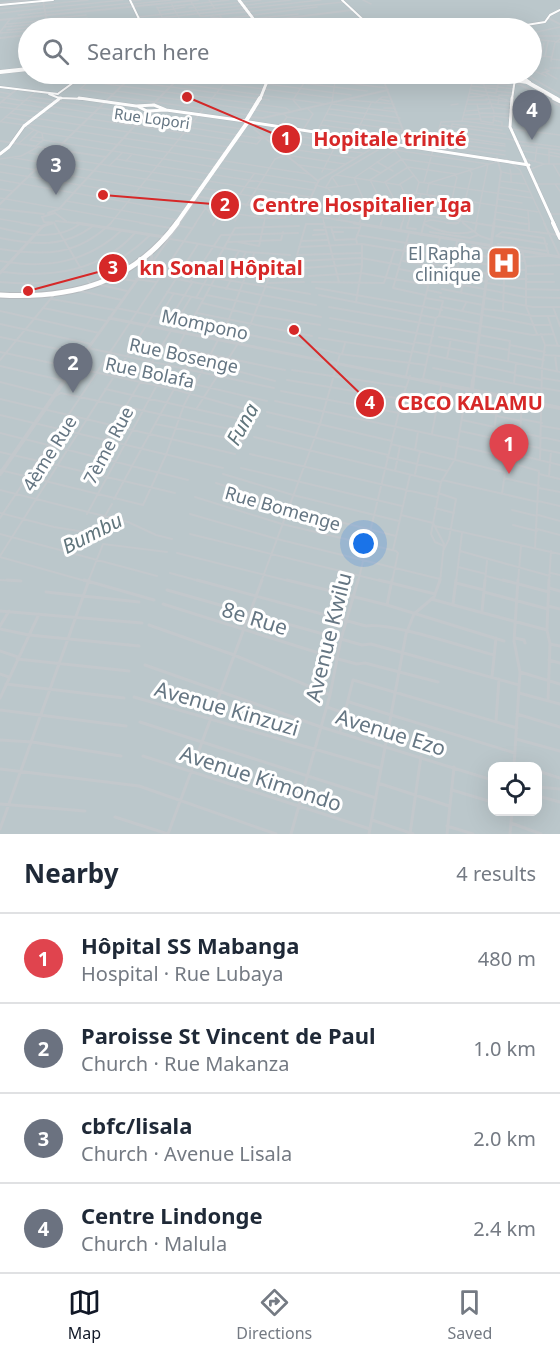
<!DOCTYPE html>
<meta charset="utf-8">
<style>
body{margin:0;font-family:"Noto Sans",sans-serif;background:#f6f6f7;color:#1f2937}
.controls{position:absolute;right:18px;bottom:18px;display:grid;overflow:hidden;border-radius:12px;box-shadow:0 6px 24px #0002}
.controls button{width:54px;height:54px;display:grid;place-items:center;padding:0;border:0;border-bottom:2px solid #e0e1e3;background:#fff;color:#1f2937;font:30px sans-serif}
.you{position:absolute;left:364px;top:544px;width:21px;height:21px;margin:-15px;border:4px solid #fff;border-radius:50%;background:#1a73e8;box-shadow:0 0 0 9px #1a73e833}
.badge{display:grid;place-items:center;width:39px;height:39px;border-radius:50%;background:#111827;color:#fff;font-size:20px;font-weight:700}
.pin{position:absolute;translate:-50% -50px;filter:drop-shadow(0 2px 3px #0008)}
.pin::after{content:'';position:absolute;top:32px;width:21px;height:18px;background:inherit;clip-path:polygon(0 0,100% 0,50% 100%)}
.list{margin:0;padding:0;list-style:none}
h2{display:flex;justify-content:space-between;align-items:center;height:78px;margin:0;padding:0 24px;font-size:26px}
h2 small{font-size:20px;font-weight:400;color:#747a83}
.list li{display:grid;grid-template-columns:39px 1fr auto;gap:18px;align-items:center;box-sizing:border-box;height:90px;padding:0 24px;border-top:2px solid #e0e1e3}
.list b{display:block;font-size:22px;white-space:nowrap}
.list p{margin:0;font-size:20px;white-space:nowrap;color:#747a83}
.list em{font-size:20px;font-style:normal;color:#747a83}
.icon{flex:none;width:33px;height:33px;fill:none;stroke:currentColor;stroke-width:2;stroke-linecap:round;stroke-linejoin:round}
.map{position:relative;flex:none;width:560px;height:834px;overflow:hidden}
.search{position:absolute;background:#fff;box-shadow:0 6px 24px #0002;left:18px;right:18px;top:18px;height:66px;display:flex;align-items:center;gap:15px;box-sizing:border-box;padding:0 21px;border-radius:33px;color:#747a83;font-size:22px}
.sheet{height:438px;background:#fff}
nav{display:flex;justify-content:space-around;align-items:center;box-sizing:border-box;height:84px;border-top:2px solid #e0e1e3;background:#fff;font-size:16px;color:#747a83}
nav a{display:grid;justify-items:center;gap:3px}
nav .on{color:#111827}
.map>svg:first-child{display:block}
.water{fill:#bbc7cb;fill-rule:evenodd}
.lines{fill:none;stroke-linecap:round;stroke-linejoin:round}
.secondary-far2-casing{stroke:#b3babf;stroke-width:3}
.secondary-far1-casing{stroke:#b3babf;stroke-width:4}
.secondary-casing{stroke:#b3babf;stroke-width:5}
.primary-far2-casing{stroke:#b5babe;stroke-width:4}
.primary-far1-casing{stroke:#b5babe;stroke-width:4.5}
.primary-casing{stroke:#b5babe;stroke-width:7}
.trunk-far1-casing{stroke:#b4b9bd;stroke-width:4.5}
.trunk-casing{stroke:#b4b9bd;stroke-width:5}
.pedestrian-far1{stroke:#c3c8cc;stroke-width:1.5}
.pedestrian{stroke:#c3c8cc;stroke-width:2}
.minor-far2{stroke:#c3c8cc;stroke-width:1.5}
.minor-far1{stroke:#c3c8cc;stroke-width:2}
.minor{stroke:#c3c8cc;stroke-width:3}
.tertiary-far2{stroke:#c3c8cc;stroke-width:2}
.tertiary-far1{stroke:#c3c8cc;stroke-width:3}
.tertiary{stroke:#c3c8cc;stroke-width:4}
.secondary-far2{stroke:#fff;stroke-width:2}
.secondary-far1{stroke:#fff;stroke-width:3}
.secondary{stroke:#fff;stroke-width:4}
.primary-far2{stroke:#fff;stroke-width:3}
.primary-far1{stroke:#fff;stroke-width:4}
.primary{stroke:#fff;stroke-width:5}
.trunk-far1{stroke:#fff;stroke-width:4}
.trunk{stroke:#fff;stroke-width:4.5}
.minor-bridge{stroke:#c3c8cc;stroke-width:1.5}
.labels{text-anchor:middle;dominant-baseline:central;stroke-width:6;stroke-linejoin:round;paint-order:stroke}
.far-street-label{font-size:15px;fill:#657683;stroke:#fff}
.poi-label{font-size:18px;fill:#657683;stroke:#fff;text-anchor:end}
.street-label{font-size:18px;fill:#657683;stroke:#fff}
.water-label{font-size:20px;font-style:italic;fill:#60757c;stroke:#fff}
.near-street-label{font-size:21px;fill:#657683;stroke:#fff}
.leader{fill:none;stroke:#d62828;stroke-width:2}
.callout-dot{fill:#d62828;stroke:#fff;stroke-width:2}
.mark-label{font-size:18px;text-anchor:middle;font-weight:bold;fill:#fff}
.callout-label{font-size:20px;text-anchor:middle;font-weight:bold;fill:#d62828;stroke:#fff;stroke-width:6;stroke-linejoin:round;paint-order:stroke}
</style>
<div class="map">
<svg width="560" height="834" viewBox="0 0 560 834">
<rect width="100%" height="100%" fill="#fafaf8"/>
<!-- water -->
<path class="water" d="M0,0h560v834h-560zM28,28h504v46h-504zM492,766h46v46h-46z"/>
<g class="lines">
<defs>
<path id="secondary-far2" d="M130,0l11,23 -4,5
M342,0l30,28
M0,5l53,-5
M257,24l34,4
M427,28l93,-2 25,-4 5,-7 10,-5
M519,74l11,8
M0,87l58,7
M59,93l26,-19
M49,94l10,4 30,1
M512,99l3,-20"/>
<path id="secondary-far1" d="M59,98h2
M79,98l57,8 18,-1 12,5
M512,98l-2,29 44,97
M139,107l8,4 19,-1 79,11
M249,122l280,43
M0,154l9,-7 15,-21 35,-27"/>
<path id="secondary" d="M553,223l7,15"/>
<path id="primary-far2" d="M239,0l19,25 -1,3
M260,99l10,-25"/>
<path id="primary-far1" d="M246,121l14,-23
M176,224l71,-101"/>
<path id="primary" d="M0,295c72,4 133,-12 177,-72"/>
<path id="trunk-far1" d="M0,72l28,-3
M471,74l56,8 30,17"/>
<path id="trunk" d="M554,98l6,3"/>
</defs>
<!-- secondary-far2 casing -->
<use href="#secondary-far2" class="secondary-far2-casing"/>
<!-- secondary-far1 casing -->
<use href="#secondary-far1" class="secondary-far1-casing"/>
<!-- secondary casing -->
<use href="#secondary" class="secondary-casing"/>
<!-- primary-far2 casing -->
<use href="#primary-far2" class="primary-far2-casing"/>
<!-- primary-far1 casing -->
<use href="#primary-far1" class="primary-far1-casing"/>
<!-- primary casing -->
<use href="#primary" class="primary-casing"/>
<!-- trunk-far1 casing -->
<use href="#trunk-far1" class="trunk-far1-casing"/>
<!-- trunk casing -->
<use href="#trunk" class="trunk-casing"/>
<!-- pedestrian-far1 -->
<path class="pedestrian-far1" d="M23,61l1,7
M116,159l42,7
M109,166l13,-13"/>
<!-- pedestrian -->
<path class="pedestrian" d="M403,393l35,7"/>
<!-- minor-far2 -->
<path class="minor-far2" d="M190,0l10,16h5
M209,0l6,9
M363,0l8,4
M132,1l9,-1
M0,3l27,-3
M133,4l38,-4
M172,5l7,13
M157,7l7,14
M157,8l72,-8
M189,8l72,-8
M0,9l88,-9
M174,9l11,-2
M159,11l15,-2
M0,13l123,-13
M18,15l113,-12
M205,16l139,-14
M220,16l3,3 94,-12
M138,17l153,-17
M211,17l44,5
M47,19l39,-4
M141,20l180,-20
M240,20l58,-6
M48,22l39,-4
M155,22l8,-2
M89,23l33,-3
M8,24l39,-4
M519,24l9,1
M89,25l51,-4
M4,27l43,-4
M7,30l41,-4
M0,32l10,-13
M0,33l28,-2
M532,33l28,-6
M532,36h28
M532,39l28,3
M533,54l4,-15
M533,55l18,2
M541,56l3,-13
M545,56l3,-14
M532,58l5,1
M551,59l9,1
M551,61l4,-18 5,-4
M532,62h3
M550,68h10
M532,70l14,6
M545,72l12,7
M542,73l7,-2 -4,-2
M149,74l184,24
M190,74l161,21
M229,74l39,4
M273,74l114,14
M311,74l73,9
M348,74l34,4
M525,74l35,20
M131,77l195,27
M481,77l13,35
M77,80l209,28 4,3
M126,81l143,19
M484,82h14
M472,83l12,1
M498,84l15,2
M472,86l24,3
M486,86h12
M497,87l17,2
M80,89l16,-14 33,4
M80,89l33,5
M471,90l25,3 3,-12
M116,91l168,23 3,3
M496,91l17,2
M0,92l11,2
M470,93l29,4
M111,96l137,19
M0,97l24,4
M30,97l24,3
M469,97l15,-1
M499,98l8,2
M379,99l10,2
M486,99l26,3
M25,100l25,4
M349,100l45,4
M468,100h19
M53,101l189,28
M1,102l18,3
M375,103l7,-6h6
M488,103l23,3
M21,104l24,4
M332,104l65,8
M468,104h21
M477,104l4,17 12,2 1,-5
M498,104l1,-9 14,1
M451,105l7,-1
M47,106l217,33
M0,107l15,2
M491,107l20,3
M384,108h11
M15,109l25,3
M301,109l-8,-9 11,-17
M330,109l70,9
M478,109l13,-1
M466,111l12,-1
M43,112l214,32 6,-7
M10,113l24,4
M480,113l30,1
M327,114l74,10
M465,115l15,-1
M494,116l15,2
M5,117l24,4
M482,117h12
M34,118l195,29
M464,119h17
M324,120l78,10
M493,120l9,2v3
M462,121l12,-46
M0,122l35,-30
M2,122l23,3
M27,124l198,29
M321,125l75,11
M441,125l65,9
M25,126l17,7 1,7 -7,6
M280,127l7,-10 22,3
M511,129l49,6
M303,130l10,-16 -6,-6
M439,130l76,10
M38,132l-8,8 12,2
M317,132l15,-29 4,-29
M42,133l267,41
M438,134l67,10
M297,136l76,12
M32,137l11,1
M258,137h18l7,-10
M284,137l11,2
M354,137l17,-34
M450,139l55,7
M43,140l273,43
M515,141l45,6
M293,143l70,10
M449,143l56,8
M18,144l16,-14
M388,144l-56,33 -6,10 20,17 137,20
M390,144l29,38
M436,145l69,10
M517,145l43,5
M448,146l4,-22 50,6
M290,149l65,9
M549,149v15
M523,151l37,6
M549,152l11,2
M29,153l281,44
M286,155l14,-25
M14,158l293,47
M0,159l21,-3 17,-9
M506,159l14,11 25,54
M526,159l18,5
M126,161l6,-7
M535,161l2,-14
M377,162l16,9
M0,164l195,32
M553,164l7,12
M299,165l35,5
M158,166l155,24
M370,168l11,5
M510,169l1,5h11
M531,169l13,-5h16
M0,172l189,31
M322,172l19,-37
M502,172l9,2v8
M336,175l64,10
M332,177l6,9
M0,180l184,32
M500,181l26,3
M385,182l23,-15 48,7
M385,182l11,21 49,7
M419,182l113,16
M424,182l17,-60 21,-1 48,6
M537,184h23
M555,184l5,7
M315,185l12,3 30,-4
M499,187l30,5
M0,189l12,2
M416,193l122,19
M416,193l3,-11
M427,193l2,-10 67,-21
M240,194l14,-20
M405,194l-5,-10 13,-8
M429,196l36,28
M0,198l149,26
M198,199l18,21 -2,4
M497,199l25,4
M66,201l112,19
M246,206l29,-47 11,-4 59,9
M386,209l29,-16
M528,211l1,13
M449,212l8,-35 -3,-2
M495,212l32,6
M234,213l5,-8
M391,214l9,-1
M416,214l5,-20
M551,214h9
M323,218l1,6
M0,219l30,5
M494,219l33,5
M338,220l8,-16
M235,221l4,-7
M460,221l12,-48 -3,-3
M54,222l1,2
M424,222l7,-2 25,4 4,-3
M110,224l122,-150
M179,224l18,-26
M195,224l10,-15 60,9h20l3,-6
M264,224l1,-6
M306,224h17
M359,224l7,-19 -12,-27 41,-28 93,14 -12,60
M381,224l4,-15 -15,-29 32,-21 71,10
M402,224l3,-10
M408,224l3,-11
M424,224l2,-9"/>
<!-- minor-far1 -->
<path class="minor-far1" d="M21,223l20,3
M54,223l36,61
M140,223l31,5
M324,223l15,59
M408,223l-1,5 9,1
M447,223h11
M463,223l17,13 12,4
M473,223l85,12
M518,223l9,1
M529,223v8
M544,223l16,34
M323,224h-17l-9,31 64,-2
M424,224c15,8 34,12 51,7l2,-8
M213,225l1,-2
M179,226l12,2
M324,227l35,1
M331,227l4,13 21,-1
M0,228c28,6 55,14 80,-4
M380,228l1,-5
M314,230h10
M400,231l2,-8
M332,232h11
M430,232l40,6 8,-3
M409,233l-16,55 32,7
M313,235l12,-1
M357,235l98,16
M421,235l3,-12
M496,236l6,-4 42,6 5,18
M496,236l51,8
M0,238c34,7 64,10 93,-12
M165,238l81,14 44,3
M301,241l26,-1
M228,242l53,-2 2,-8
M238,242l21,4 5,-23
M357,243l-1,-4 5,-14
M498,244l50,7
M472,246l20,3
M299,247l63,-3 128,21 10,5
M0,249c45,7 77,7 111,-26
M455,250l16,3
M522,251l4,15v40l11,28
M491,253l31,1
M471,254l18,3
M524,257l23,-1
M454,258l3,-17
M490,260l35,1
M0,261c46,8 87,2 122,-31
M298,261l63,-3 39,7
M403,261l29,5
M232,263l56,4
M433,264l55,10
M526,266l34,-1
M303,268l59,-4
M399,269l31,6
M489,270h36
M3,272c49,6 98,-1 132,-39
M431,272l56,10
M246,274l24,3 26,-2
M526,274h27
M449,275l4,-17
M160,276l156,29
M309,276l52,-3 67,12
M456,276l3,-17
M224,277l15,-26
M117,278l18,3
M136,279l20,3
M488,279h39
M140,280l40,-57
M0,282c56,6 108,-6 149,-46
M190,282l31,-47 77,-2
M312,282l72,1 11,-34
M429,282l21,2 2,-8
M527,282h27
M267,283l37,-1
M487,283l39,6
M101,285l26,6
M463,285l62,12 35,1
M316,288l126,22
M226,289l20,-37
M442,289l41,8
M526,289l33,1
M427,290l14,3
M80,291l42,9
M167,292l36,7
M461,293l3,-15
M206,295l115,22
M319,295l117,23
M440,297l43,8
M196,298l39,-70 64,-2
M425,298l18,3
M485,298l48,9h27
M51,299l64,11
M356,302l6,-36v-22
M202,303l52,12 66,10
M329,307l150,26
M442,307l20,4 4,-8
M553,307l7,19
M43,308l64,13
M116,308l188,38
M483,309l20,2 1,-31
M0,311l99,22
M462,311l72,14h17
M503,311l30,5h23
M197,313l115,23
M160,316l14,-23
M439,316l42,8
M548,317l10,29
M330,318l103,18
M170,319l22,-36
M0,324l91,20
M481,326l52,9 21,-1
M329,329l84,15
M479,335l31,6 -2,20
M0,337l82,17
M439,337l70,13
M319,338l91,14
M137,340l148,30
M414,342l62,11
M510,345l35,7
M545,345l15,1
M311,347l29,7 86,11
M88,348l186,40
M412,351l103,22
M0,352l173,37 86,24
M509,353l35,7
M342,354l3,-11
M477,355l83,17
M545,355l15,1
M555,356l2,15
M447,358l4,-19
M0,360l53,-64
M103,363l164,38
M0,366l65,15
M222,367l53,14
M433,368l109,21
M292,370l113,17
M515,375l26,5
M406,376l34,-138
M542,378l18,3
M423,379l13,-61 3,-2 4,-15
M287,380l115,19
M0,382l55,14 6,-3 187,40
M514,383l2,-20
M542,388l18,3
M105,389l149,33
M281,391l118,22
M0,399l235,55
M275,401l183,39
M464,407l33,7
M197,408l54,-85 21,-53 2,-9 -23,-1
M267,412l125,29
M0,415l223,53
M497,416l24,5
M521,419l21,4
M462,420l98,21
M155,424l88,17
M267,426l121,29
M542,426l18,3
M460,431l79,17
M0,433l188,47
M432,433l9,-47
M254,437l187,45
M391,444l113,28
M458,446l40,9 20,10 21,6 -4,77
M540,449l20,4
M415,450l3,-18
M0,452l175,41
M492,453l6,-57
M250,454l187,43
M519,455l41,10
M96,456l95,-159
M387,457l60,14
M540,460l2,-92 3,-23 -4,-11
M518,465l4,-63
M241,468l161,38
M0,470l143,35 23,-50 18,-50 45,-86 25,-65
M395,471l5,-25
M223,474l70,21 106,26
M415,474l5,-23
M539,474l21,5
M549,476l2,-25
M504,478l35,8
M442,480l96,22
M216,483l112,36 68,17
M539,488l21,4
M0,490l128,32 28,13 16,4
M438,493l18,6 -7,40 -5,10
M502,494l5,-35
M195,497l87,27 114,27 2,2 -6,29
M114,499l81,-148
M538,501l22,5
M435,508l19,5
M512,510l25,6
M0,513l54,14 55,9
M87,514l128,-236 95,16
M190,514l87,25 163,40
M401,515l32,8
M538,515l22,6
M0,518l196,-295
M433,523l11,21 -4,38
M513,525l24,6
M435,526l125,28
M537,529l23,6
M95,533l17,-29
M0,534l157,42
M190,534l195,48
M444,546l-9,-4 -4,-8 10,-52 14,-23 12,-71
M393,550l17,-75
M460,551l90,25
M177,553l116,29
M0,556l198,-312
M0,557l89,25
M458,567l28,7
M170,573l33,9
M551,573l9,2
M486,576l23,6
M0,580l21,1
M88,582l15,-38 64,8
M261,582l59,-158 20,-70
M358,582l44,-183 8,-23
M456,582l6,-49
M485,582l2,-21
M518,582l3,-36
M549,582l2,-31"/>
<!-- minor -->
<path class="minor" d="M7,580l14,1
M84,580l70,20
M197,580l169,46c25,-4 100,22 128,29
M287,580l100,25 117,36
M379,580l56,14
M503,580l46,12
M456,583l28,7
M549,588l11,3
M167,590l195,55 9,-1 148,41
M46,592l93,10
M484,592l64,17
M431,599l116,31 3,14 -2,57
M163,604l175,55 19,5 8,-1 73,19
M453,604l3,-24
M387,605l5,-25
M548,606l12,3
M0,611l142,12
M482,611l3,-31
M149,625l85,30 96,40
M0,626l9,-15
M0,629l29,6 110,11
M547,629l2,-49
M515,638l9,2 1,3
M550,644l10,2
M0,651l18,6
M17,659l112,12
M549,660l11,3
M145,665l176,62 171,53
M520,672l40,12
M0,674l9,3
M492,677l4,-39
M6,684l118,14
M519,693l41,11
M134,697l246,71
M0,698l39,-84
M349,702l166,51
M327,707l17,6
M0,710l126,16
M517,714l43,13
M496,721l3,-42
M140,722l236,76
M340,732l13,-52 164,48
M516,739l44,12
M0,740l32,2 89,14
M143,756l227,73
M514,763l11,3
M514,766l6,-94 -6,-31 4,-61
M0,769l139,17 137,48
M538,771l22,7
M378,783l71,23
M538,787l22,2
M452,790l40,12
M538,796l22,6
M0,804l85,7
M115,817l53,17
M372,820l41,14
M511,823l30,11
M447,826l26,8
M0,829l89,-249
M168,834l94,-254
M291,834l39,-139 11,-56 17,-59
M369,834l37,-200 8,-20 20,-17 6,-17
M410,834l11,-78
M447,834l7,-67
M510,834l2,-22"/>
<!-- tertiary-far2 -->
<path class="tertiary-far2" d="M43,0l5,28
M548,18l12,6
M0,20l198,-20
M255,22l97,-12
M0,38l28,-3
M515,82l45,24
M0,103l16,-13
M152,105l31,-31
M251,117l12,1 125,-28
M254,129l64,52
M0,141l106,16
M195,196l168,28
M0,204l134,-130
M0,209l44,5
M48,213l11,-4 81,-89 13,-8
M303,214l16,-34 84,-50 -22,-56
M56,221l30,3
M51,223l-7,-1 -2,-5 13,-4 11,8
M49,224l3,-1
M494,224l7,-52 -4,-14"/>
<!-- tertiary-far1 -->
<path class="tertiary-far1" d="M48,223h3
M77,223l87,14
M354,223l206,34
M0,273l43,-47 9,-3
M109,318l321,64
M64,382l88,-123 -1,-7
M473,382l21,-159"/>
<!-- tertiary -->
<path class="tertiary" d="M422,380l138,28
M472,389l1,-9
M0,474l65,-94"/>
<!-- secondary-far2 -->
<use href="#secondary-far2" class="secondary-far2"/>
<!-- secondary-far1 -->
<use href="#secondary-far1" class="secondary-far1"/>
<!-- secondary -->
<use href="#secondary" class="secondary"/>
<!-- primary-far2 -->
<use href="#primary-far2" class="primary-far2"/>
<!-- primary-far1 -->
<use href="#primary-far1" class="primary-far1"/>
<!-- primary -->
<use href="#primary" class="primary"/>
<!-- trunk-far1 -->
<use href="#trunk-far1" class="trunk-far1"/>
<!-- trunk -->
<use href="#trunk" class="trunk"/>
<!-- minor-bridge -->
<path class="minor-bridge" d="M269,79l98,12"/>
</g>
<!-- icons -->
<defs>
<symbol id="hospital-square" viewBox="-11 -11 22 22"><rect x="-9" y="-9" width="18" height="18" rx="4" fill="#e4572e" stroke="#fff"/><path d="M-5-5h3v3.5h4V-5h3V5h-3V1.5h-4V5h-3Z" fill="#fff"/></symbol>
</defs>
<g fill-rule="evenodd">
<use href="#hospital-square" x="485" y="244" width="38" height="38"/>
</g>
<g class="labels">
<!-- far-street labels -->
<g class="far-street-label">
<text transform="translate(152 118) rotate(8)">Rue Lopori</text>
</g>
<!-- poi labels -->
<g class="poi-label">
<text x="481" y="253">El Rapha<tspan x="481" dy="21">clinique</tspan></text>
</g>
<!-- street labels -->
<g class="street-label">
<text transform="translate(205 324) rotate(12)">Mompono</text>
<text transform="translate(184 355) rotate(12)">Rue Bosenge</text>
<text transform="translate(150 372) rotate(12)">Rue Bolafa</text>
<text transform="translate(108 445) rotate(-62)">7ème Rue</text>
<text transform="translate(49 453) rotate(-58)">4ème Rue</text>
<text transform="translate(283 508) rotate(16)">Rue Bomenge</text>
</g>
<!-- water labels -->
<g class="water-label">
<text transform="translate(242 424) rotate(-61)">Funa</text>
<text transform="translate(92 533) rotate(-27)">Bumbu</text>
</g>
<!-- near-street labels -->
<g class="near-street-label">
<text transform="translate(255 618) rotate(17)">8e Rue</text>
<text transform="translate(328 637) rotate(-76)">Avenue Kwilu</text>
<text transform="translate(227 708) rotate(16)">Avenue Kinzuzi</text>
<text transform="translate(391 732) rotate(17)">Avenue Ezo</text>
<text transform="translate(261 778) rotate(18)">Avenue Kimondo</text>
</g>
</g>
<!-- callouts -->
<path class="leader" d="M187 97L286 139M103 195L225 205M28 291L113 268M294 330L370 403"/>
<g class="callout-dot">
<circle cx="187" cy="97" r="6"/>
<circle cx="103" cy="195" r="6"/>
<circle cx="28" cy="291" r="6"/>
<circle cx="294" cy="330" r="6"/>
<circle cx="286" cy="139" r="15"/>
<circle cx="225" cy="205" r="15"/>
<circle cx="113" cy="268" r="15"/>
<circle cx="370" cy="403" r="15"/>
</g>
<g class="mark-label">
<text x="286" y="145">1</text>
<text x="225" y="211">2</text>
<text x="113" y="274">3</text>
<text x="370" y="409">4</text>
</g>
<g class="callout-label">
<text x="390" y="146">Hopitale trinité</text>
<text x="362" y="212">Centre Hospitalier Iga</text>
<text x="221" y="275">kn Sonal Hôpital</text>
<text x="470" y="410">CBCO KALAMU</text>
</g>
</svg>
<div class="controls">
<button><svg class="icon" aria-label="locate" viewBox="0 0 24 24"><circle cx="12" cy="12" r="6"/><path d="M12 2v4M12 18v4M2 12h4M18 12h4"/></svg></button>
</div>
<div class="you"></div>
<div class="pin badge" style="left:509px;top:474px;background:#e0444e">1</div>
<div class="pin badge" style="left:73px;top:393px;background:#6b7280">2</div>
<div class="pin badge" style="left:56px;top:195px;background:#6b7280">3</div>
<div class="pin badge" style="left:532px;top:140px;background:#6b7280">4</div>
<div class="search"><svg class="icon" aria-label="search" viewBox="0 0 24 24"><circle cx="10" cy="10" r="6"/><path d="M15 15l6 6"/></svg>Search here</div>
</div>
<section class="sheet">
<h2>Nearby<small>4 results</small></h2>
<ul class="list">
<li><span class="badge" style="background:#e0444e">1</span><div><b>Hôpital SS Mabanga</b><p>Hospital · Rue Lubaya</p></div><em>480 m</em></li>
<li><span class="badge" style="background:#6b7280">2</span><div><b>Paroisse St Vincent de Paul</b><p>Church · Rue Makanza</p></div><em>1.0 km</em></li>
<li><span class="badge" style="background:#6b7280">3</span><div><b>cbfc/lisala</b><p>Church · Avenue Lisala</p></div><em>2.0 km</em></li>
<li><span class="badge" style="background:#6b7280">4</span><div><b>Centre Lindonge</b><p>Church · Malula</p></div><em>2.4 km</em></li>
</ul>
</section>
<nav>
<a class="on"><svg class="icon" aria-label="map" viewBox="0 0 24 24"><path d="M3 6l6-2 6 2 6-2v14l-6 2-6-2-6 2zM9 4v14M15 6v14"/></svg>Map</a>
<a><svg class="icon" aria-label="directions" viewBox="0 0 24 24"><path d="M12 3l9 9-9 9-9-9zM9 14v-3h6M13 9l2 2-2 2"/></svg>Directions</a>
<a><svg class="icon" aria-label="saved" viewBox="0 0 24 24"><path d="M7 4h10v16l-5-4-5 4z"/></svg>Saved</a>
</nav>
